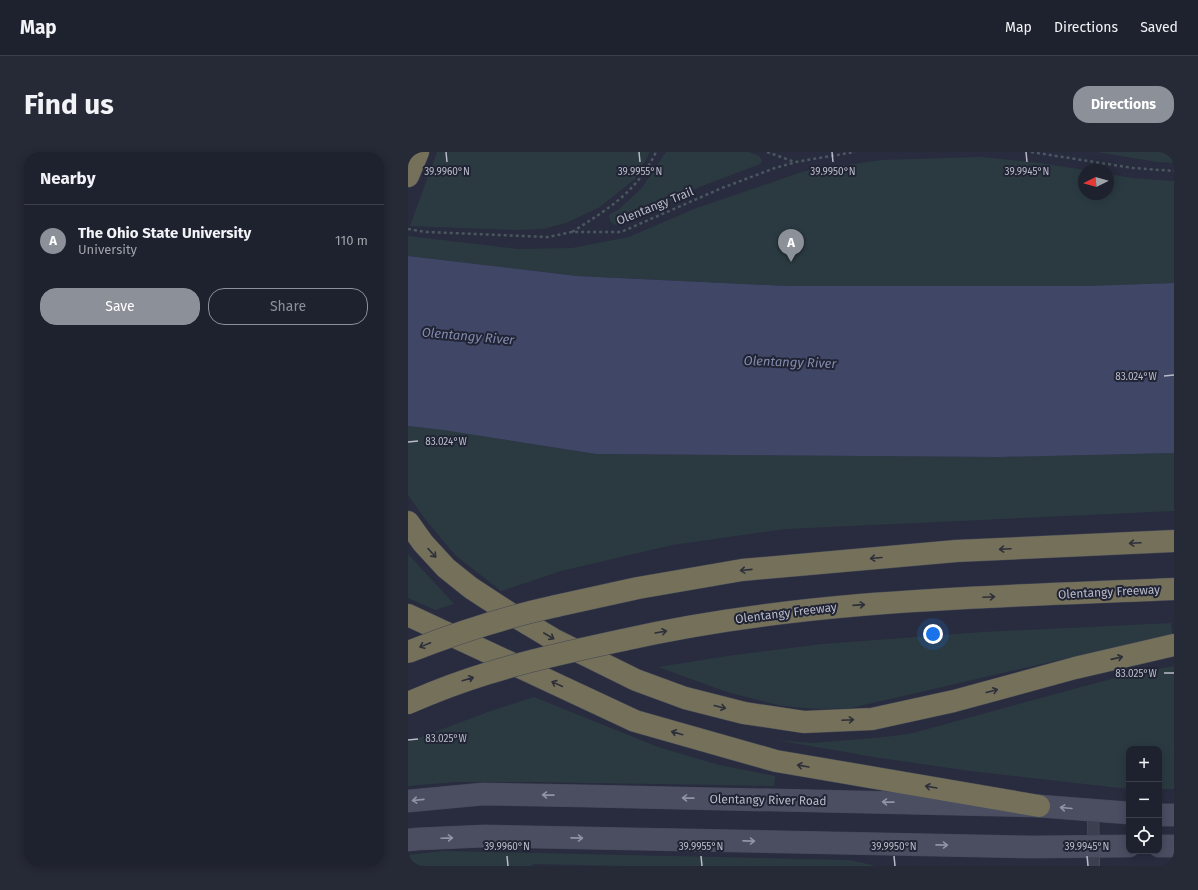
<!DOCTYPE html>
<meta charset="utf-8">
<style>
body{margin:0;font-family:"Fira Sans",sans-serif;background:#262936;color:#f1f3f6}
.controls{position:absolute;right:12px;bottom:12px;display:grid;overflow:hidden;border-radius:8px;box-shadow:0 2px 10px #0003}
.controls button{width:36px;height:36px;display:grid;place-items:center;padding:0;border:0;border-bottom:1px solid #3c3e4a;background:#1e212e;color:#f1f3f6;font:20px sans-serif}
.compass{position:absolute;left:670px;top:12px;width:36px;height:36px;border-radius:50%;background:#1e212e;box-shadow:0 2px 10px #0003;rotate:265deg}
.you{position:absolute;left:525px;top:482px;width:14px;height:14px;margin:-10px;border:3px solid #fff;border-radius:50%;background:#1a73e8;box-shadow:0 0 0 6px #1a73e833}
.badge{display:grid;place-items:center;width:26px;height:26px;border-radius:50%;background:#8c9099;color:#fff;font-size:13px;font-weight:700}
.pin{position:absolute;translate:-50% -33px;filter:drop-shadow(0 1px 2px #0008)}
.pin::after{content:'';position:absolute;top:21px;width:14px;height:12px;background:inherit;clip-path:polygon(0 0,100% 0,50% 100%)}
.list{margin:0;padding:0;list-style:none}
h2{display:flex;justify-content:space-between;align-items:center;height:52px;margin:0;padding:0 16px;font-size:17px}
h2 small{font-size:13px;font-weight:400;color:#a1a3aa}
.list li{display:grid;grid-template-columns:26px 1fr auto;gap:12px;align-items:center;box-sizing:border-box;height:72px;padding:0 16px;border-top:1px solid #3c3e4a}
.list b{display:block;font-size:15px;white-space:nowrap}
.list p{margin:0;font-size:13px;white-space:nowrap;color:#a1a3aa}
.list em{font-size:13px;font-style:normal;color:#a1a3aa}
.actions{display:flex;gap:8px;padding:12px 16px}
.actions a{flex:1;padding:9px 0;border:1px solid #8c9099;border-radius:16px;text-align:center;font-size:14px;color:#8c9099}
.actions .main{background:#8c9099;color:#fff}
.icon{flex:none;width:22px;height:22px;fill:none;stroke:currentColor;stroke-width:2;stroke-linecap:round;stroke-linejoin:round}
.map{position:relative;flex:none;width:766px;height:714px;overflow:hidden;border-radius:16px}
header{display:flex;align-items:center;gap:24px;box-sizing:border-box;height:56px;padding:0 20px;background:#1e212e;border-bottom:1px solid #3c3e4a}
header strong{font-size:19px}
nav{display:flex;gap:22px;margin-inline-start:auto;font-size:14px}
.intro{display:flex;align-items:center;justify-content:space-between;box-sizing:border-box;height:96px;padding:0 24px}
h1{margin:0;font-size:28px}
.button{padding:10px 18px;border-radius:16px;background:#8c9099;color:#fff;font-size:14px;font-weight:700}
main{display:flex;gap:24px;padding:0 24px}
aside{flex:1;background:#1e212e;border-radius:16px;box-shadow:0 2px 10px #0003}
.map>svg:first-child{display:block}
.green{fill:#2b3a41}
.water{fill:#404666}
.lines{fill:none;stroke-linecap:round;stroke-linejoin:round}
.service-casing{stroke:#545766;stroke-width:12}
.secondary-casing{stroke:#464858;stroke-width:23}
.motorway-casing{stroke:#444756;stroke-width:23}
.path{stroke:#4a575e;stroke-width:2.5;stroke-dasharray:3 3;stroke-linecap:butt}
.service{stroke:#3c3f4f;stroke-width:11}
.secondary{stroke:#4b4d61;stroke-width:22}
.motorway{stroke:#74705a;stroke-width:22}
.motorway-bridge-casing{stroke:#444756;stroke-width:23;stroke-linecap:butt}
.motorway-bridge{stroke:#74705a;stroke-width:22}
.oneway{stroke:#2d2f3a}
.oneway2{stroke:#9294a5}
.ticks{fill:none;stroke:#b9bbc9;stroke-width:1.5}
.labels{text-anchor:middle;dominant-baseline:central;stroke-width:4;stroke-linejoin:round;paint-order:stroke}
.street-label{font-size:12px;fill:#b9bbc9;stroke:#212434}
.water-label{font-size:13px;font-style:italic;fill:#838bad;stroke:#212434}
.ticks-label{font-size:10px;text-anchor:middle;fill:#b9bbc9;stroke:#212434;stroke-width:4;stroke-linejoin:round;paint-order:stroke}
</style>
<header>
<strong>Map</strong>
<nav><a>Map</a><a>Directions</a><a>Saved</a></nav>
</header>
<div class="intro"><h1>Find us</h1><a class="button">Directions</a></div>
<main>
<aside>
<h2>Nearby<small></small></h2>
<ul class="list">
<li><span class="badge">A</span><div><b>The Ohio State University</b><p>University</p></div><em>110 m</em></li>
</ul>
<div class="actions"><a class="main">Save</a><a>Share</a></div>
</aside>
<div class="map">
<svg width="766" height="714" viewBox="0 0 766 714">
<rect width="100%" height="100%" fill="#282c3e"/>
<!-- green -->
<path class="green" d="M29,0h213l-14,26 -36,29 -34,16 -23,6 -28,1 -105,-4z
M258,0h82l11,4 3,5 -2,3 -58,22 -52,24 -21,12 -14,3 -5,-4 -1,-6 4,-3 5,-2 23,-21z
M689,0h77v11l-17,-1z
M573,5l59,6 45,7 -1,24h24v-20l24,4 42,3v102l-87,3h-300l-210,-10 -169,-20v-20l110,13 54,-1 57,-11 65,-28 111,-38 76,-11z
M0,274l35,4 153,24 404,3 174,-4v58l-388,18 -114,16 -111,26 -60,20 -46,-36 -30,-36 -17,-24z
M0,402l46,50 -19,6 -27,-12z
M763,471l1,11 -321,74 -34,1 -35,-3 -55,-14 -69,-25 76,-12 88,-11 161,-12z
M766,514v123h-15v-40h-30v40l-159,-18 -96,-14 -98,-17 37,3 72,-6 28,-4 161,-44 60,-16z
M126,545l124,50 61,18 56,11 -1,10 -245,-4h-73l-48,4v-44l80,-30z
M35,699l407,9 26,6h-254l-88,-2 -3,2h-123v-11z"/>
<!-- water -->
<path class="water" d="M0,104l169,20 210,10h300l87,-3v170l-174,4 -404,-3 -153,-24 -35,-4z"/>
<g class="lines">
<defs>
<path id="service" d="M685,658l1,56"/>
<path id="secondary" d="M0,649l75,-7 104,2 452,10 90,7
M751,663h15
M0,688l9,-1 68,-3 548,11 96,-1
M751,694h15"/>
<path id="motorway" d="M0,24l10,-24
M0,370l15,21 23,25 25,20 40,26 42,25 83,41 49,18 59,15 60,9 68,-3 82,-18 121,-33 99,-23
M148,454l82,-18 104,-18 214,-19 218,-10
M0,463l227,106 141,40 263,45
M215,488c181,-41 367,-43 551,-51
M0,551l24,-10"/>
</defs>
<!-- service casing -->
<use href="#service" class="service-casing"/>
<!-- secondary casing -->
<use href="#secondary" class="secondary-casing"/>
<!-- motorway casing -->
<use href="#motorway" class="motorway-casing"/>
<!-- path -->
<path class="path" d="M359,0l28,10
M623,0l102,16 41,3
M0,77l18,3 122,5 24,-5h49l101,-44 53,-20 21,-6 59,-10
M164,80c36,-23 65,-40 84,-80"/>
<!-- service -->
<use href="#service" class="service"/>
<!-- secondary -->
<use href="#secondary" class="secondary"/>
<!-- motorway -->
<use href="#motorway" class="motorway"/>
<defs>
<path id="motorway-bridge" d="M0,500c48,-19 98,-35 148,-46
M24,541c61,-25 126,-39 191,-53"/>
</defs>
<!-- motorway-bridge casing -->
<use href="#motorway-bridge" class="motorway-bridge-casing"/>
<!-- motorway-bridge -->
<use href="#motorway-bridge" class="motorway-bridge"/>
</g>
<!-- one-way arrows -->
<defs><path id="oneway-shaft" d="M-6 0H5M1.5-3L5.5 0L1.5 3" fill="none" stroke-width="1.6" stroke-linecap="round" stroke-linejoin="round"/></defs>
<g class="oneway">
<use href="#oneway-shaft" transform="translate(727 391) rotate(177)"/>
<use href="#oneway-shaft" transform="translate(597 397) rotate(177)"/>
<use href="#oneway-shaft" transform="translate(24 401) rotate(48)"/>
<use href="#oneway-shaft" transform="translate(468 406) rotate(175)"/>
<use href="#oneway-shaft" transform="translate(338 418) rotate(174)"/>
<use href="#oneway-shaft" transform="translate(581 445) rotate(-3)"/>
<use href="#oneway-shaft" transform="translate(451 453) rotate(-4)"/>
<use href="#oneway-shaft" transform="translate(253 480) rotate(-10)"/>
<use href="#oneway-shaft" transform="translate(141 484) rotate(30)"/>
<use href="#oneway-shaft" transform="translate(17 493) rotate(158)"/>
<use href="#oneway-shaft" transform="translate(709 506) rotate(-13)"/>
<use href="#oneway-shaft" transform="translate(60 527) rotate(-16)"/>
<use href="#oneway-shaft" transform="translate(149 532) rotate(-155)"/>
<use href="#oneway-shaft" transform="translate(584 539) rotate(-15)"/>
<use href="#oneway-shaft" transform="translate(312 555) rotate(14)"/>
<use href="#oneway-shaft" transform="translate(440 568) rotate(-3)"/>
<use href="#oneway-shaft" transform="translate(269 581) rotate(-164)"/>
<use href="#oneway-shaft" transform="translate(395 614) rotate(-170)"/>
<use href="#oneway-shaft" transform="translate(523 635) rotate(-170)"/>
</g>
<g class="oneway2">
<use href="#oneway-shaft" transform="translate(140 643) rotate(-179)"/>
<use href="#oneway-shaft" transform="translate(280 646) rotate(-179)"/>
<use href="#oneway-shaft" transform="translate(10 648) rotate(174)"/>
<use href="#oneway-shaft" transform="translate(480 650) rotate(-179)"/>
<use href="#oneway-shaft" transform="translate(658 656) rotate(-175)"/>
<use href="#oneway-shaft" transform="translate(39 686) rotate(-2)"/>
<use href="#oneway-shaft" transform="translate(169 686) rotate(1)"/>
<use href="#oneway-shaft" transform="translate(341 689) rotate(1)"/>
<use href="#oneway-shaft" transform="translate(534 693) rotate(1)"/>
</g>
<!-- ticks -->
<path class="ticks" d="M38,0l1,10M231,0l1,10M424,0l1,10M618,0l1,10M756,224l10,-1M0,290l10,-1M756,521h10M0,588l10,-1M99,704l1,10M293,704l1,10M486,704l1,10M679,704l1,10"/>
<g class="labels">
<!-- street labels -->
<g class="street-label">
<text transform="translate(247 54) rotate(-22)">Olentangy Trail</text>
<text transform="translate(701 440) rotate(-3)">Olentangy Freeway</text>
<text transform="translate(378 461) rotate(-7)">Olentangy Freeway</text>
<text transform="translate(360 648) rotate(1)">Olentangy River Road</text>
</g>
<!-- water labels -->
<g class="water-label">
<text transform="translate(60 184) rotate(5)">Olentangy River</text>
<text transform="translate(382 210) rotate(2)">Olentangy River</text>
</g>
</g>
<g class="ticks-label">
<text x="39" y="23">39.9960°N</text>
<text x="232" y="23">39.9955°N</text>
<text x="425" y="23">39.9950°N</text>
<text x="619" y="23">39.9945°N</text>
<text x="728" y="228">83.024°W</text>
<text x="38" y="293">83.024°W</text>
<text x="728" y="525">83.025°W</text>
<text x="38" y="590">83.025°W</text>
<text x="99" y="698">39.9960°N</text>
<text x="293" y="698">39.9955°N</text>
<text x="486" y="698">39.9950°N</text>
<text x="679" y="698">39.9945°N</text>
</g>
</svg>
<div class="controls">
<button>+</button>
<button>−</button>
<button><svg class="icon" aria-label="locate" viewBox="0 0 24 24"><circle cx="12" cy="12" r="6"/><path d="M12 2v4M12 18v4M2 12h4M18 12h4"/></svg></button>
</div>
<svg class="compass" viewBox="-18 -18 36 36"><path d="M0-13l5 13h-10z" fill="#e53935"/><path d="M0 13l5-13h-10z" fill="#a1a3aa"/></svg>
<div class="you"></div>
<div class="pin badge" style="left:383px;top:110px">A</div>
</div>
</main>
